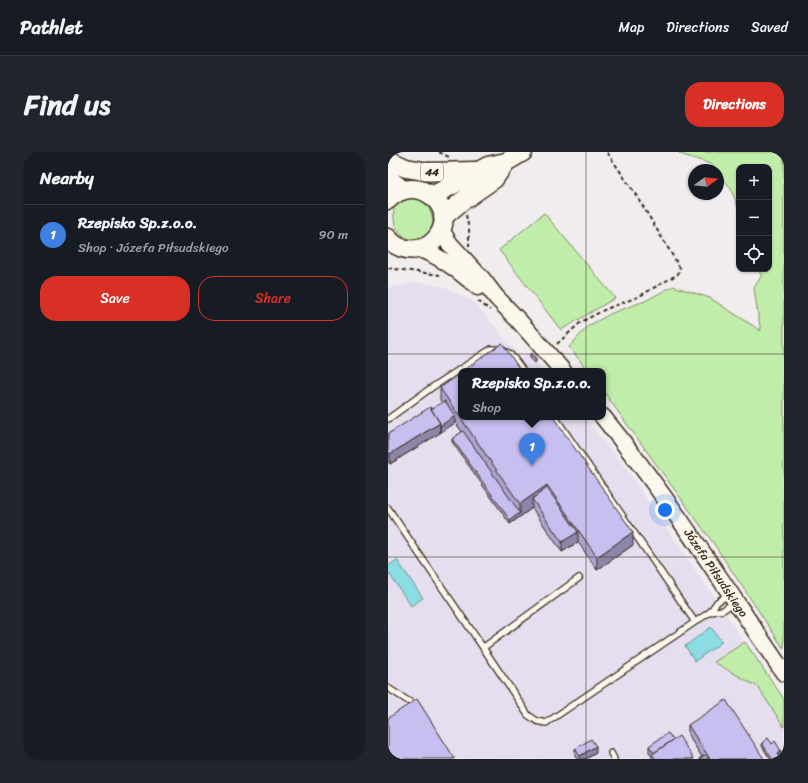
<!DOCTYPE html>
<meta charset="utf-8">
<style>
body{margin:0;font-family:Sriracha,sans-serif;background:#20242c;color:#f1f3f6}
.controls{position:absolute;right:12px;top:12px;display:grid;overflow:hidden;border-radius:8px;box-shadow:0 1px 3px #0004}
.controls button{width:36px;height:36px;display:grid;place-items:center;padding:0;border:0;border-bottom:1px solid #363941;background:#171b24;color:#f1f3f6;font:20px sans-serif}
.compass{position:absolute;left:300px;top:12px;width:36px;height:36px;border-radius:50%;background:#171b24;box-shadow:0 1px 3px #0004;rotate:75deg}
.you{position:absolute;left:277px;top:358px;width:14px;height:14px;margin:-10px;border:3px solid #fff;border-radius:50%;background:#1a73e8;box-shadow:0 0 0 6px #1a73e833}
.badge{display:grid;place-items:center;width:26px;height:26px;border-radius:50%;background:#d93025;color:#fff;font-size:13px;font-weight:700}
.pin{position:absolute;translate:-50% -33px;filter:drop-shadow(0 1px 2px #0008)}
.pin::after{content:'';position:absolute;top:21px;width:14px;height:12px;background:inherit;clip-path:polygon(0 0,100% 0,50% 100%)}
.popup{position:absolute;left:70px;top:216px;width:148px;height:52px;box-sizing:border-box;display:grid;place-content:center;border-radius:8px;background:#171b24;filter:drop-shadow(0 1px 3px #0005);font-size:13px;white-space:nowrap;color:#9ea1a6}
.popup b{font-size:15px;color:#f1f3f6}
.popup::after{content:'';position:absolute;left:50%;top:100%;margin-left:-8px;border:8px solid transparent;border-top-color:#171b24}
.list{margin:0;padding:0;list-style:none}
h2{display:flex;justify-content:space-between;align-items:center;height:52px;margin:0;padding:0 16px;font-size:17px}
h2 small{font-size:13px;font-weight:400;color:#9ea1a6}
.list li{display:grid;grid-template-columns:26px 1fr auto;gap:12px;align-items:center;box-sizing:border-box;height:60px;padding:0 16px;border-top:1px solid #363941}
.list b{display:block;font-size:15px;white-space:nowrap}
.list p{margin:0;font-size:13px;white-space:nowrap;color:#9ea1a6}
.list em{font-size:13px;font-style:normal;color:#9ea1a6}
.actions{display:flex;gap:8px;padding:12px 16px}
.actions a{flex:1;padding:9px 0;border:1px solid #d93025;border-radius:16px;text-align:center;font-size:14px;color:#d93025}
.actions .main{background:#d93025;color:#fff}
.icon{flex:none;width:22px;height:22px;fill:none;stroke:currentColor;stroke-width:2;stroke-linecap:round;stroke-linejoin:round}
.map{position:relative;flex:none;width:396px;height:607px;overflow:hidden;border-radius:16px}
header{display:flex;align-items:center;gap:24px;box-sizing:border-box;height:56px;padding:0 20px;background:#171b24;border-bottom:1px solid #363941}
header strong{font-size:19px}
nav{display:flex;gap:22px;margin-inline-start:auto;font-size:14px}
.intro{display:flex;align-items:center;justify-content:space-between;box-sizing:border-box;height:96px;padding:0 24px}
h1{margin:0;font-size:28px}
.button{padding:10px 18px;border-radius:16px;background:#d93025;color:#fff;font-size:14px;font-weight:700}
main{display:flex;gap:24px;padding:0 24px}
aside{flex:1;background:#171b24;border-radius:16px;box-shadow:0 1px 3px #0004}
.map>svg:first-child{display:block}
.built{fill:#e5deee}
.green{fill:#c1edaa;stroke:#7e8c64}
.water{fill:#8bdce3;stroke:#6b9594}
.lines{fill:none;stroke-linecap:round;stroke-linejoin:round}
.lane-casing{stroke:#3b2a1e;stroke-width:8}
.secondary-casing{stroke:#3b2a1e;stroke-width:19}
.primary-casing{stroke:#3b2a1e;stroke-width:21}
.path{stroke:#3b2a1e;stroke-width:2;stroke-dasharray:4 3;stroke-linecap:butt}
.lane{stroke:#fbf7ec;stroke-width:5.5}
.secondary{stroke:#fbf7ec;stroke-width:16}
.primary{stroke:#fbf7ec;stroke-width:18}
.wall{fill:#aca4cf;stroke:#3b2a1e}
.shaded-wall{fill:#8c86a9;stroke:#3b2a1e}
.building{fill:#c8bff1;stroke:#3b2a1e}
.grid{fill:none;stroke:#3b2a1e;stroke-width:1;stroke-opacity:0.55}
.labels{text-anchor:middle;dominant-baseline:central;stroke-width:3;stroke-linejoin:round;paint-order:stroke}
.shield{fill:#fbf7ec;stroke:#75685c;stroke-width:1}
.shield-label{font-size:11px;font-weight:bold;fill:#3b2a1e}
.street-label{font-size:12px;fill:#3b2a1e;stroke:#fbf7ec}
</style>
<header>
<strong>Pathlet</strong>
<nav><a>Map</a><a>Directions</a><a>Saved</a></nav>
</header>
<div class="intro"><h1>Find us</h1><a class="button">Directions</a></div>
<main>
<aside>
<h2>Nearby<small></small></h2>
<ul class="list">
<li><span class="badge" style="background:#3f7fe0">1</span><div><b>Rzepisko Sp.z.o.o.</b><p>Shop · Józefa Piłsudskiego</p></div><em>90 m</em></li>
</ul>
<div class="actions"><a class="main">Save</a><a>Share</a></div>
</aside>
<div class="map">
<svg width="396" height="607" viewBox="0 0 396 607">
<rect width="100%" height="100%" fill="#f1eced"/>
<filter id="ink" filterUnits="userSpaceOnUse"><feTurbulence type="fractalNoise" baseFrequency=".025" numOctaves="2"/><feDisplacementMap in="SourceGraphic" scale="8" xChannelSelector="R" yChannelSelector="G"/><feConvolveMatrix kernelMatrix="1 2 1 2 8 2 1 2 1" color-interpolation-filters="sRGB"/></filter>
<g filter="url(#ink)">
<!-- built -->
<path class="built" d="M29,130l28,5 29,16 48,55 6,-5 15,18h-82v46h122l41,49 160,233v60h-396v-471z"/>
<!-- green -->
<path class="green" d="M291,0h105v497l-70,-105 -111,-153v-20h-15l-19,-24 19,-21 24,-13 33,-12 28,-15 37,12 51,33 -3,-16 -4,-27 8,-13 -6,-6h13v-102h-30v43l-9,-23 -12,-14v-3h-2l-5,-6 -31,-10z
M12,44l21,2c34,35 -16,57 -26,27 -2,-7 -1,-15 -1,-22z
M156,61l71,85 -54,32 -62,-80z
M357,490l39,57v28l-26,-40 -44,-25z"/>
<!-- water -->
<path class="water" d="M9,408l26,38 -12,8 -23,-34v-6z
M323,475l11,15 -27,19 -10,-15z"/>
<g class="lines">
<defs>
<path id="lane" d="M0,267l43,-31 60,-39c19,0 21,7 32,22
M0,356c47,70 95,138 140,207l9,6 9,2 149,-101 -140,-205
M322,460l7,-10 13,-8
M307,470l15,-10 13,-2 12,-8
M96,495l95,-69
M0,536l28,18
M223,601l3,6"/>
<path id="secondary" d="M53,78l8,13 34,37 13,17 23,24 44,50
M31,97c22,7 41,23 59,38
M215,265c66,81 122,170 181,256"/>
<path id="primary" d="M0,8l18,8 23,4 47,-1
M0,26l15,12
M44,44l56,-30 18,-4 17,-10
M0,48c28,-29 71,5 50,36 -5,7 -12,12 -20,13 -12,2 -23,-2 -30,-11
M55,65l18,-15 33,-23 12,-17"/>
</defs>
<!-- lane casing -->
<use href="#lane" class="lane-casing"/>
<!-- secondary casing -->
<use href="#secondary" class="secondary-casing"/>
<!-- primary casing -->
<use href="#primary" class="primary-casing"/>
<!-- path -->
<path class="path" d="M51,0l10,5
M78,63l3,14v17
M0,116l52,7
M90,149l12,9
M169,192l24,-22 25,-13 32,-12 40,-23 2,-6 -42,-70 -31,-46"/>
<!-- lane -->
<use href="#lane" class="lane"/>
<!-- secondary -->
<use href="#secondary" class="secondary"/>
<!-- primary -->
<use href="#primary" class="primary"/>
</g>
<!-- wall -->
<path class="wall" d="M142,202l6,5v3l-1,1 -5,-5z
M52,236l193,157 -36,25 -19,-28 -16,10 -30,-44 -22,16 -58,-82v-3l10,-7 -7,-10v1l-65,41 -2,-3v-27l54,-31 -2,-3z
M300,573l76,34h-65l3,-2 -14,-22z
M285,588l21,19h-42v-2l-3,-5v-6z
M374,591l19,11 -3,2 2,3h-10l-8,-13z
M187,597l21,4 -10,6h-9l-2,-3z"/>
<!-- shaded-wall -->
<path class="shaded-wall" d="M67,264v7l-15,10v-7z
M52,271v10l-50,31v-10z
M159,333v13l-15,1v9l-22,16v-4l10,-7v-9z
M190,380v10l-16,10v-10z
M245,380v13l-36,25v-13z
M208,594v7l-10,6h-6v-3z
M393,599v3l-4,3v-3z"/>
<!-- building -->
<path class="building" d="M114,191l19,28h-58z
M144,201l4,6 -1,1 -5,-6z
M73,221v44h92l80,115 -36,25 -50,-72 -27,19 -80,-116z
M57,249l10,15 -15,10v-3l-9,-14z
M42,255l10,16 -50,31 -2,-3v-17z
M75,279l57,82 -10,7 -58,-81z
M159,336l31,44 -16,10 -30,-43z
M29,547l38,60h-67v-41z
M338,548l38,59h-54l-22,-34z
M280,581l5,7 -19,13 -5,-7z
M291,584l15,23h-38l-4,-5z
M380,586l4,6 3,-3 6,10 -4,3 3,5h-8l-10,-16z
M203,587l5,7 -16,10 -5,-7z
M317,603l4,4h-10z"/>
</g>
<!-- grid -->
<path class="grid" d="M198,0v607M0,202h396M0,405h396"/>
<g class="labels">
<!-- shield labels -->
<rect class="shield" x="33" y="11" width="22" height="18" rx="3"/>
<g class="shield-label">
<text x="44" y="20">44</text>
</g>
<!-- street labels -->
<g class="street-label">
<text transform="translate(328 421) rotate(56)">Józefa Piłsudskiego</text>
</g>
</g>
</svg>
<div class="controls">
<button>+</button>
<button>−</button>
<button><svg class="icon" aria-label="locate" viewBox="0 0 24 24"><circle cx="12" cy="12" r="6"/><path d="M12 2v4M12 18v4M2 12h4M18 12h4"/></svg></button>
</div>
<svg class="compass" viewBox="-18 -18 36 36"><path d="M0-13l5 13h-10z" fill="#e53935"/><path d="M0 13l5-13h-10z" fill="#9ea1a6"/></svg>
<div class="you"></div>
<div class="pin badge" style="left:144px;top:314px;background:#3f7fe0">1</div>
<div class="popup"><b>Rzepisko Sp.z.o.o.</b>Shop</div>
</div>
</main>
